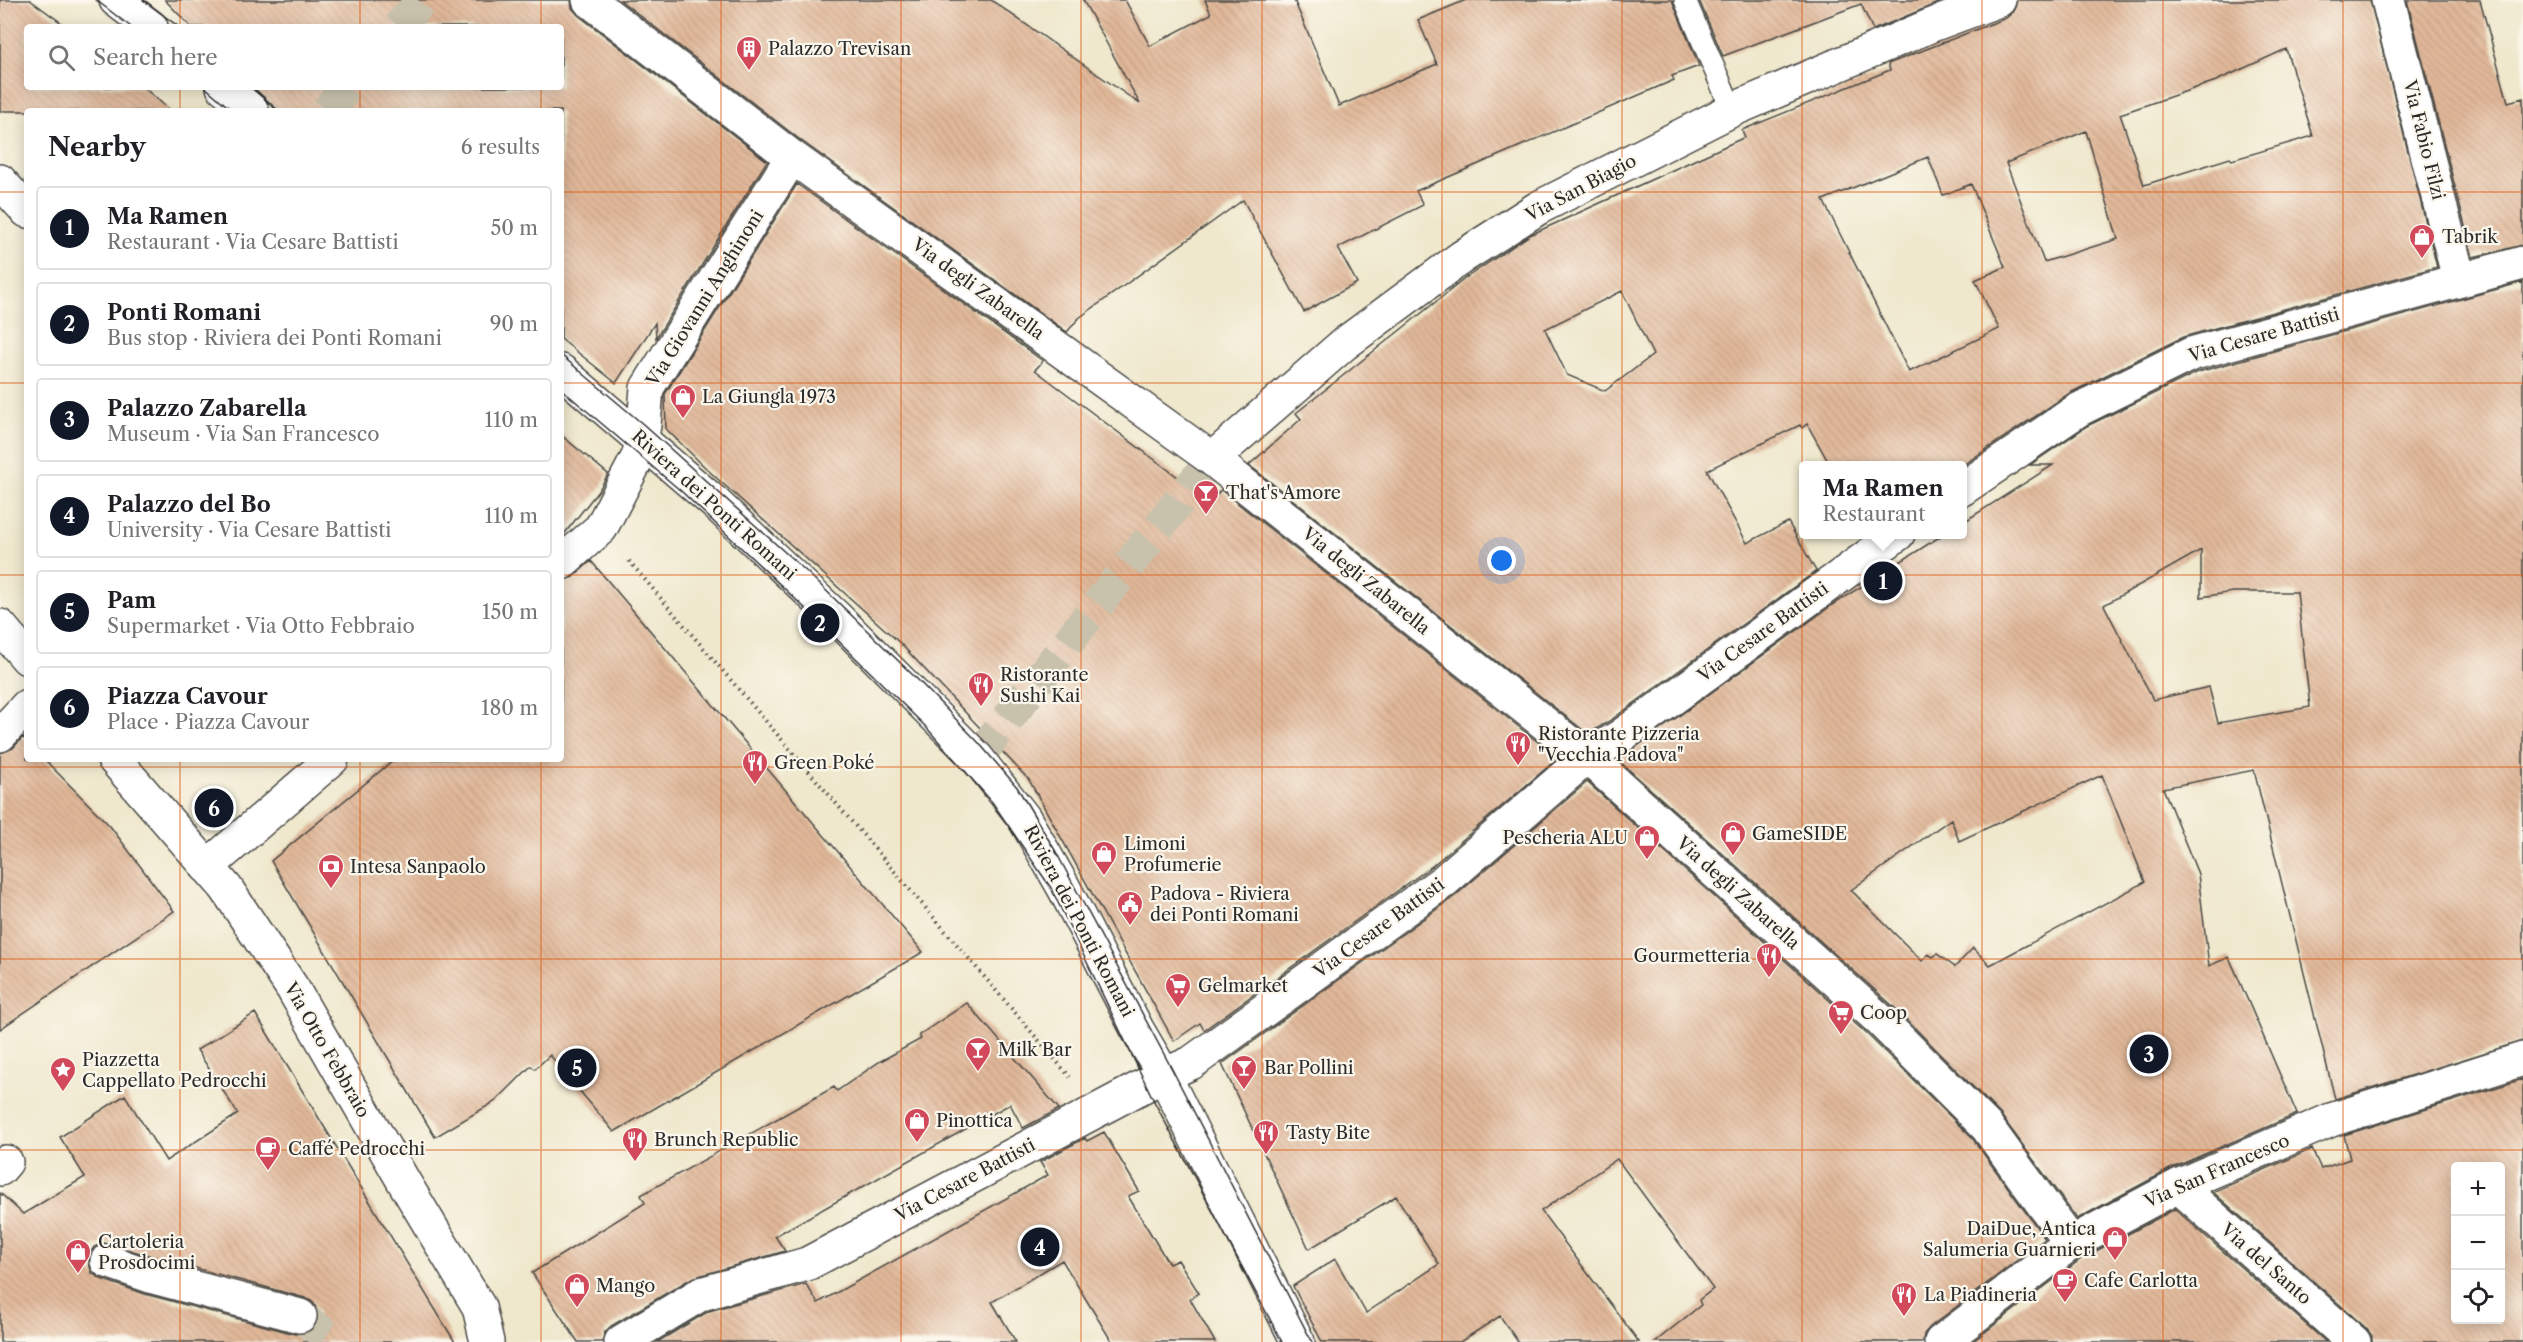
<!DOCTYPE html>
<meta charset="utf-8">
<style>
body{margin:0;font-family:"Libre Caslon Text",serif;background:#f2f2f2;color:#202124}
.controls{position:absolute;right:18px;bottom:18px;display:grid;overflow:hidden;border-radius:6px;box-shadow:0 3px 15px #0003}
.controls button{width:54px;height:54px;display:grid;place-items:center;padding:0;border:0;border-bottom:2px solid #e0e0e0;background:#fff;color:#202124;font:30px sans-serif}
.you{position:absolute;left:1502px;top:561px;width:21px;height:21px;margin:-15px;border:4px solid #fff;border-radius:50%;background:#1a73e8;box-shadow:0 0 0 9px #1a73e833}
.badge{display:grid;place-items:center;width:39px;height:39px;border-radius:50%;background:#111827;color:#fff;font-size:20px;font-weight:700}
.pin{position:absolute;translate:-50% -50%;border:3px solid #fff;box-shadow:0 2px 6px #0006}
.popup{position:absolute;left:1799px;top:461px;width:168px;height:78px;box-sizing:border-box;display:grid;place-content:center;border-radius:6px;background:#fff;filter:drop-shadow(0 2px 4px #0005);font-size:20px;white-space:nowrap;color:#757577}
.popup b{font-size:22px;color:#202124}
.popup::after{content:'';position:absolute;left:50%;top:100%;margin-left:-12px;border:12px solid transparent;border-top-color:#fff}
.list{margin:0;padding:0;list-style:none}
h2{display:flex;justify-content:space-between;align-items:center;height:78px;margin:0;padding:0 24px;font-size:26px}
h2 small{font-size:20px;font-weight:400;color:#757577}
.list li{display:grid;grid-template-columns:39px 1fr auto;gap:18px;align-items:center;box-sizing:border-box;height:84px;margin:0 12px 12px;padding:0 12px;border:2px solid #e0e0e0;border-radius:6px}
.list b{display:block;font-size:22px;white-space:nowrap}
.list p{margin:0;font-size:20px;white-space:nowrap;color:#757577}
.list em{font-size:20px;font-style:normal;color:#757577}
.icon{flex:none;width:33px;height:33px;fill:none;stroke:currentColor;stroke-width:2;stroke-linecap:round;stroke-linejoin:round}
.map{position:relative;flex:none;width:2523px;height:1342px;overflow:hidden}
.search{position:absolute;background:#fff;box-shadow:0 3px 15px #0003;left:24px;top:24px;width:540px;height:66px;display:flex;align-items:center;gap:15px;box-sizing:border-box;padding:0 21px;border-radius:6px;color:#757577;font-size:22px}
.panel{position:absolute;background:#fff;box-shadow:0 3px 15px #0003;left:24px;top:108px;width:540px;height:654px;border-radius:6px}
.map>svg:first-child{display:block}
.building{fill:url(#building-back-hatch);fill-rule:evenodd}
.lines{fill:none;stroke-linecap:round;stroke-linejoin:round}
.street-tunnel{stroke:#c8c2ad;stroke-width:33;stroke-dasharray:33 16;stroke-linecap:butt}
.lane-casing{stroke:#484743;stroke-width:24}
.street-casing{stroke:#484743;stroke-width:36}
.path{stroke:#484743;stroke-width:4;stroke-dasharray:1.5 4.5;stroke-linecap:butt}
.lane{stroke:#fff;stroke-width:21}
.street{stroke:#fff;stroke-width:33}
.tram{stroke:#2b2b2b;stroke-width:1.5}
.grid{fill:none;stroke:#df570e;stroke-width:1.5;stroke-opacity:0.55}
.labels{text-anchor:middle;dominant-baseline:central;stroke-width:4.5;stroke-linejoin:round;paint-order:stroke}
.poi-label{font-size:18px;fill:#2b2b2b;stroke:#fbf7ec;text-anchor:start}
.street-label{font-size:18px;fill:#2b2b2b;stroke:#fbf7ec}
</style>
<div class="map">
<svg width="2523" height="1342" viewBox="0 0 2523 1342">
<defs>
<pattern id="building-back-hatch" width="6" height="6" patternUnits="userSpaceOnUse" patternTransform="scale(1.5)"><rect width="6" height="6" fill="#e1b899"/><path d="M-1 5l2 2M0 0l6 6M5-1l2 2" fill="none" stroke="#c19e84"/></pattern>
</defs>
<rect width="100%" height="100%" fill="#fbf7ec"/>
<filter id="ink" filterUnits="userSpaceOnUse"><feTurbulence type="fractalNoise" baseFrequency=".0167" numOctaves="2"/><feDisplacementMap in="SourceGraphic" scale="12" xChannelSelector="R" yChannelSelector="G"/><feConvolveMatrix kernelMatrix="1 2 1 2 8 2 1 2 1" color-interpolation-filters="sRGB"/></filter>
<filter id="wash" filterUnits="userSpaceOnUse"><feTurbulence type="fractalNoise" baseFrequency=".008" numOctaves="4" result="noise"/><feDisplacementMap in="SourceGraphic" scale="24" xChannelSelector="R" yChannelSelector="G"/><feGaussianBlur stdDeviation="1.35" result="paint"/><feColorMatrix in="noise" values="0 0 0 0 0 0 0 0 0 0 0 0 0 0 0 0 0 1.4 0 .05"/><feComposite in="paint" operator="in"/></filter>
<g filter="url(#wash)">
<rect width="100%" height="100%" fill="#efe8cd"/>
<g id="blocks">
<!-- building -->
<path class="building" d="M0,0h30l37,27h-40v60h116l28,24h-171z
M165,0h406l1,8 6,7 189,146 -111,177 -1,-15 -39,60 -55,-44v-228h-282l-26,-24h308v-60h-370z
M620,0h371l149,104 -57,-104h42l25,46 61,-32 -6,-14h89l45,106 98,-42 -19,-44 48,-20h206l27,66 -27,10 2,4 -258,111 7,14 -85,43 19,35 -53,29 -61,-112 -164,118 -12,14 -264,-190z
M1699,0h246l-72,30 -12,-26 -138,52z
M2017,0h353l67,267 -254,70 -113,56 -107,72h-133l-23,-41 -5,4 -2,-3 -93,45 40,73 41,-21 28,49 -205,149 -23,14 -339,-269 52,-46 -5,-6 171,-136 63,-42 215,-98 -3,-7 148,-60 -2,-6 118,-46 8,-7zM2286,49l27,87 -81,24 -2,-2 -86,27 -24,-71 96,-33zM2086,131l32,108 -74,23 -38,-99zM1928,157l15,38 28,-11 34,83 -30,13 24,49 -90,43 -86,-172zM1622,291l31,64 -48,36 -38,-16 -22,-46z
M2407,0h73l28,102 15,-4v147l-50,12z
M797,184l246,177 -8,9 175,131 11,-11 337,268 -126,108 -228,164 -4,-7 -26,18 -145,-261 -129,-137 -190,-171 -44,-43 -1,-35z
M2523,282v759l-188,58 -81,-329 -91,18 35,86 11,92 20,-9 68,157 -127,55 -93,50 -77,-105 -106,-107 -276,-247 217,-157 109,-69h18v-11l91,-58h-23l57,-39 111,-54zM2201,550v47l32,-5h64l13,115 -92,16 -9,-36 -56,13 -49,-95zM2102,775l43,107 -155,83 -17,-17 -18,19 -18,-13 -4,3 -5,-3 -6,7 -71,-71 100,-71 8,22z
M561,435l47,39 -9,16 -38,48z
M591,561l332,391 -309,180 -64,-77 -15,14 -4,-3 -35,35 -61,36 -164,-276 124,-102h166v-178l12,-4z
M23,737l4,4v18h17l66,67 64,85 -174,118v-276l13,-5z
M1587,782l281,253 105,104 72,100 -115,88 -6,7 -1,8h-268l46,-37 -2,-5 14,-11 -96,-130 -76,52 98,131h-121l-18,-26 -40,26h-138l-29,-56 42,-27 31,54 73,-49 -43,-68 -87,53 -87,-185 233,-168z
M967,1003l92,106 -36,19 -13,-24 -235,132 10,15 -93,27 -81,48 -6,6 -3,10h-24l-46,-69 113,-70 -4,-8 193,-108 3,4 42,-29 42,-23 -2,-4z
M255,1013l200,329h-455v-149l23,21 62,-37 -25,-40 65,-42 41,66 72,-47 -41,-64zM104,1243l201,55 8,4 5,9v10l-4,8 -9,5h-10l-150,-40 -44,-15 -9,-6 -3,-9v-9l5,-8z
M2523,1079v263h-151v-6l-6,-8 -153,-136 99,-43 9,20 29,-10 -6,-24zM2456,1167h44v153h-44z
M1104,1132l35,59 -11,5 41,68 9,-4 21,33 -9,6 25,43h-103l-50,-82 -70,42 24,40h-359l52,-31 97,-27 12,19 230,-128 -8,-13 45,-24 2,3z
M2175,1209l151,133h-354l109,-83z"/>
</g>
</g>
<g filter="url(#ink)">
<use href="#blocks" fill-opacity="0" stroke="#484743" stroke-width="1.5"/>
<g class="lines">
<!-- street-tunnel -->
<path class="street-tunnel" d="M399,27l23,-27
M327,111l20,-24
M977,758l235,-299
M300,1316l36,26"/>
<defs>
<path id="lane" d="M1685,0l47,110"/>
<path id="street" d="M116,0l35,27
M589,0l203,157 420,302 375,298 294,264 106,106 84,116
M2388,0l71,279
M223,87l29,24
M0,181l27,30
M561,371l154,132 120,113 142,142 47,60 40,70 73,141 27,46 134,267
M1212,459l132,-115 118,-87 76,-49 194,-98 200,-85 67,-25
M1962,489l116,-79 113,-56 332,-91
M561,563l40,-35 38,-73 5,-30 3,-37 145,-231
M0,626l27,32
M0,735l27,-29
M114,759l112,129 67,101 111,193 75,125 8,35
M207,867l125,-108
M0,1169l6,-7
M2178,1186l176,156
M107,1261l43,15 150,40
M621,1342l80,-48 106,-30 357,-189 27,-12 253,-182 143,-124 34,-21 277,-202
M1941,1342l130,-99 107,-57 153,-66 192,-61"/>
</defs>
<!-- lane casing -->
<use href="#lane" class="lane-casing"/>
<!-- street casing -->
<use href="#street" class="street-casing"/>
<!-- path -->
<path class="path" d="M629,561l441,516"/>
<!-- lane -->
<use href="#lane" class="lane"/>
<!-- street -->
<use href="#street" class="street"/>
<!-- tram -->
<path class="tram" d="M96,0l35,27
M143,0l36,27
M205,87l28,24
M251,87l27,24
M561,355l83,70 164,148 109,106 61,63 39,45 39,65 117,219 139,271
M561,389l120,102 126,119 118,116 67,76 59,86 104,215 127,239"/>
</g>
</g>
<!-- grid -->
<path class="grid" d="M180,0v27M360,0v27M541,0v27M721,0v1342M901,0v1342M1081,0v1342M1262,0v1342M1442,0v1342M1622,0v1342M1802,0v1342M1982,0v1342M2163,0v1342M2343,0v1342M180,87v24M360,87v24M541,87v24M0,192h27M561,192h1962M0,383h27M561,383h1962M0,575h27M561,575h1962M180,759v583M360,759v583M541,759v583M0,767h2523M0,959h2523M0,1150h2523"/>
<!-- icons -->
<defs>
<symbol id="building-pin" viewBox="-11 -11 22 30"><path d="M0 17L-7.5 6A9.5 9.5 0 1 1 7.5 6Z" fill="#d1495b" stroke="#fbf7ec"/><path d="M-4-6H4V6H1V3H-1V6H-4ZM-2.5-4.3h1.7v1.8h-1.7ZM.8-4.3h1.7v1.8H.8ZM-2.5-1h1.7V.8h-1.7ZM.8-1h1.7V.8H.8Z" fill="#fff"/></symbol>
<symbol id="shop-pin" viewBox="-11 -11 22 30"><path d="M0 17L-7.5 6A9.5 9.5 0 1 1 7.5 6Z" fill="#d1495b" stroke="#fbf7ec"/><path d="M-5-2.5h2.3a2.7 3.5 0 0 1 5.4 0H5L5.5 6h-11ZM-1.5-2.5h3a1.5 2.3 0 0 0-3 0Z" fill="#fff"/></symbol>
<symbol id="bar-pin" viewBox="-11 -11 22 30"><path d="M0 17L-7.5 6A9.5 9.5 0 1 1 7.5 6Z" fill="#d1495b" stroke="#fbf7ec"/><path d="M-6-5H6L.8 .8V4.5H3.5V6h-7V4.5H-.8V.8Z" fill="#fff"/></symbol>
<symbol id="restaurant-pin" viewBox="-11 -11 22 30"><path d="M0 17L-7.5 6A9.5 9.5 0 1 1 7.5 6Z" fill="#d1495b" stroke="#fbf7ec"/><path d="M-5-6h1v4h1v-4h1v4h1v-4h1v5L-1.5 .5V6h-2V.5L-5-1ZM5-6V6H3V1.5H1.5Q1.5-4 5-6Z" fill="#fff"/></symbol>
<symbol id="bank-pin" viewBox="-11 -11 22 30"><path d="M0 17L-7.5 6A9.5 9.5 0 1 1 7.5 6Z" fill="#d1495b" stroke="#fbf7ec"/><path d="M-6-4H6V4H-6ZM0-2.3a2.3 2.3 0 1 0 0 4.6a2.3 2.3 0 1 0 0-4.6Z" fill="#fff"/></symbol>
<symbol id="civic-pin" viewBox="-11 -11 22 30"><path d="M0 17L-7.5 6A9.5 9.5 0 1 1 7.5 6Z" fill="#d1495b" stroke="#fbf7ec"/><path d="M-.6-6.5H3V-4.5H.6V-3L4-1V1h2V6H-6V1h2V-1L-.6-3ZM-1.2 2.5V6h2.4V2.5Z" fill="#fff"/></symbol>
<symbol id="supermarket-pin" viewBox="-11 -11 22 30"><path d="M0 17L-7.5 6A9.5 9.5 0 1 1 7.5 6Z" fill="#d1495b" stroke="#fbf7ec"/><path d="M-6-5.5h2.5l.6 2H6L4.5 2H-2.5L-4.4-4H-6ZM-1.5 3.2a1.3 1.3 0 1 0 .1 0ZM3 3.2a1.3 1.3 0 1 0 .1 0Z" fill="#fff"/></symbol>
<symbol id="sight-pin" viewBox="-11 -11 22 30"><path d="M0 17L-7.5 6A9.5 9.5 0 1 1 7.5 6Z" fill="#d1495b" stroke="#fbf7ec"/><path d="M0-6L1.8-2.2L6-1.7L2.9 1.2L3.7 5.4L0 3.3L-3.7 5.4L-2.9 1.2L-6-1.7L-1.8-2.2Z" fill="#fff"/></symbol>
<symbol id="cafe-pin" viewBox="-11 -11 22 30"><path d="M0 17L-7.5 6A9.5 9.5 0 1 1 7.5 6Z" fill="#d1495b" stroke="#fbf7ec"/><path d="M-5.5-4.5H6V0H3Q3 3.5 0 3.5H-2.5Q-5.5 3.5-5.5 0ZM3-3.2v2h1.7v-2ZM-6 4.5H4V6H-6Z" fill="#fff"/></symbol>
</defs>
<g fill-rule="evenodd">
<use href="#building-pin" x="734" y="34" width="30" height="40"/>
<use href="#shop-pin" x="2407" y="222" width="30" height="40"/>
<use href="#shop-pin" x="668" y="382" width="30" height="40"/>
<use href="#bar-pin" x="1191" y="478" width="30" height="40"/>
<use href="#restaurant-pin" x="966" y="670" width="30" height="40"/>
<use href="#restaurant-pin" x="1503" y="729" width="30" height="40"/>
<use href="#restaurant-pin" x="740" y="748" width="30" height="40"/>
<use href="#shop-pin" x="1718" y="819" width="30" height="40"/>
<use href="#shop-pin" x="1632" y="823" width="30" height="40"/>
<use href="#shop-pin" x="1089" y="839" width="30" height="40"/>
<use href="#bank-pin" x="316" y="852" width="30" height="40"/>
<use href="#civic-pin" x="1115" y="889" width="30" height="40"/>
<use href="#restaurant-pin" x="1754" y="941" width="30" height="40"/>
<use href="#supermarket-pin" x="1163" y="971" width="30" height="40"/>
<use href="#supermarket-pin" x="1826" y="998" width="30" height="40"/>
<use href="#bar-pin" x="963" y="1035" width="30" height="40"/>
<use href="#bar-pin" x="1229" y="1053" width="30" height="40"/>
<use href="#sight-pin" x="48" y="1055" width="30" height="40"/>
<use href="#shop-pin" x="902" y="1106" width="30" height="40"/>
<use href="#restaurant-pin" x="1251" y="1118" width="30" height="40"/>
<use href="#restaurant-pin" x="620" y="1125" width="30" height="40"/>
<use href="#cafe-pin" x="253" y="1134" width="30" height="40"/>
<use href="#shop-pin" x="2100" y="1224" width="30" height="40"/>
<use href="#shop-pin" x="63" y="1237" width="30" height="40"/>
<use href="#cafe-pin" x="2050" y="1266" width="30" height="40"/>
<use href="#shop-pin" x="562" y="1271" width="30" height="40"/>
<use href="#restaurant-pin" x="1889" y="1280" width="30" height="40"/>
</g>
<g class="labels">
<!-- poi labels -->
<g class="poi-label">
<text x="768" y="49">Palazzo Trevisan</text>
<text x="2442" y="237">Tabrik</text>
<text x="702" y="397">La Giungla 1973</text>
<text x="1226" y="493">That's Amore</text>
<text x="1000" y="675">Ristorante<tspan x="1000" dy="21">Sushi Kai</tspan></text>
<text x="1538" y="734">Ristorante Pizzeria<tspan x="1538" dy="21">"Vecchia Padova"</tspan></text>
<text x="774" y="763">Green Poké</text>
<text x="1752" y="834">GameSIDE</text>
<text x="1628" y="838" text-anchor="end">Pescheria ALU</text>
<text x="1124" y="844">Limoni<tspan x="1124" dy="21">Profumerie</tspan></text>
<text x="350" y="867">Intesa Sanpaolo</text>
<text x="1150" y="894">Padova - Riviera<tspan x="1150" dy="21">dei Ponti Romani</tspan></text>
<text x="1750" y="956" text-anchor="end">Gourmetteria</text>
<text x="1198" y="986">Gelmarket</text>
<text x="1860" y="1013">Coop</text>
<text x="998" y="1050">Milk Bar</text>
<text x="82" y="1060">Piazzetta<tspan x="82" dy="21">Cappellato Pedrocchi</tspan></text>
<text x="1264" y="1068">Bar Pollini</text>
<text x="936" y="1121">Pinottica</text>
<text x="1286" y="1133">Tasty Bite</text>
<text x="654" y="1140">Brunch Republic</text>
<text x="288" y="1149">Caffé Pedrocchi</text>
<text x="2096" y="1229" text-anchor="end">DaiDue, Antica<tspan x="2096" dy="21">Salumeria Guarnieri</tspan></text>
<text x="98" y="1242">Cartoleria<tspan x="98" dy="21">Prosdocimi</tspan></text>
<text x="2084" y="1281">Cafe Carlotta</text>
<text x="596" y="1286">Mango</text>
<text x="1924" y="1295">La Piadineria</text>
</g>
<!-- street labels -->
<g class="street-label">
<text transform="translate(2424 140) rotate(76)">Via Fabio Filzi</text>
<text transform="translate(1581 188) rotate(-28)">Via San Biagio</text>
<text transform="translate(978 289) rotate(36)">Via degli Zabarella</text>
<text transform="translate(705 298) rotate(-58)">Via Giovanni Anghinoni</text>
<text transform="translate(2264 335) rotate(-16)">Via Cesare Battisti</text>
<text transform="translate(714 505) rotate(42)">Riviera dei Ponti Romani</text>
<text transform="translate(1366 581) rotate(39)">Via degli Zabarella</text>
<text transform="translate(1763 632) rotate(-36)">Via Cesare Battisti</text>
<text transform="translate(1738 893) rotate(42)">Via degli Zabarella</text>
<text transform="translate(1079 921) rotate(62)">Riviera dei Ponti Romani</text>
<text transform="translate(1379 928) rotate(-36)">Via Cesare Battisti</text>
<text transform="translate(327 1050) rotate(60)">Via Otto Febbraio</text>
<text transform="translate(2217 1171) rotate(-24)">Via San Francesco</text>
<text transform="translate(965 1180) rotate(-28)">Via Cesare Battisti</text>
<text transform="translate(2266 1264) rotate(41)">Via del Santo</text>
</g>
</g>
</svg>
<div class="controls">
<button>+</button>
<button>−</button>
<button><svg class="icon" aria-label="locate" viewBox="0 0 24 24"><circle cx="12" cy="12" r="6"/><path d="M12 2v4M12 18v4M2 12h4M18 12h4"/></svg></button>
</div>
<div class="you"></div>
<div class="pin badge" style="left:1883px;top:581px">1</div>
<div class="popup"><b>Ma Ramen</b>Restaurant</div>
<div class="pin badge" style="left:820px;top:623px">2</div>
<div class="pin badge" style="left:2149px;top:1054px">3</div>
<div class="pin badge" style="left:1040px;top:1247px">4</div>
<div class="pin badge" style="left:577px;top:1068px">5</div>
<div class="pin badge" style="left:214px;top:808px">6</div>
<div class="search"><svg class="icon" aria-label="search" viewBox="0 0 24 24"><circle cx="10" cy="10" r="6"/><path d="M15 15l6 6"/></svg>Search here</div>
<section class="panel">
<h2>Nearby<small>6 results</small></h2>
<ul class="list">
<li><span class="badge">1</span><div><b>Ma Ramen</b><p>Restaurant · Via Cesare Battisti</p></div><em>50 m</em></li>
<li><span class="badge">2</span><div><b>Ponti Romani</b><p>Bus stop · Riviera dei Ponti Romani</p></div><em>90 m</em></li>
<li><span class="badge">3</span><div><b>Palazzo Zabarella</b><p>Museum · Via San Francesco</p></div><em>110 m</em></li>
<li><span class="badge">4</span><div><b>Palazzo del Bo</b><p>University · Via Cesare Battisti</p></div><em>110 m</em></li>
<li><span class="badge">5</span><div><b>Pam</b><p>Supermarket · Via Otto Febbraio</p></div><em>150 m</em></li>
<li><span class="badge">6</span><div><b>Piazza Cavour</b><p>Place · Piazza Cavour</p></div><em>180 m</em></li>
</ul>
</section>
</div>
